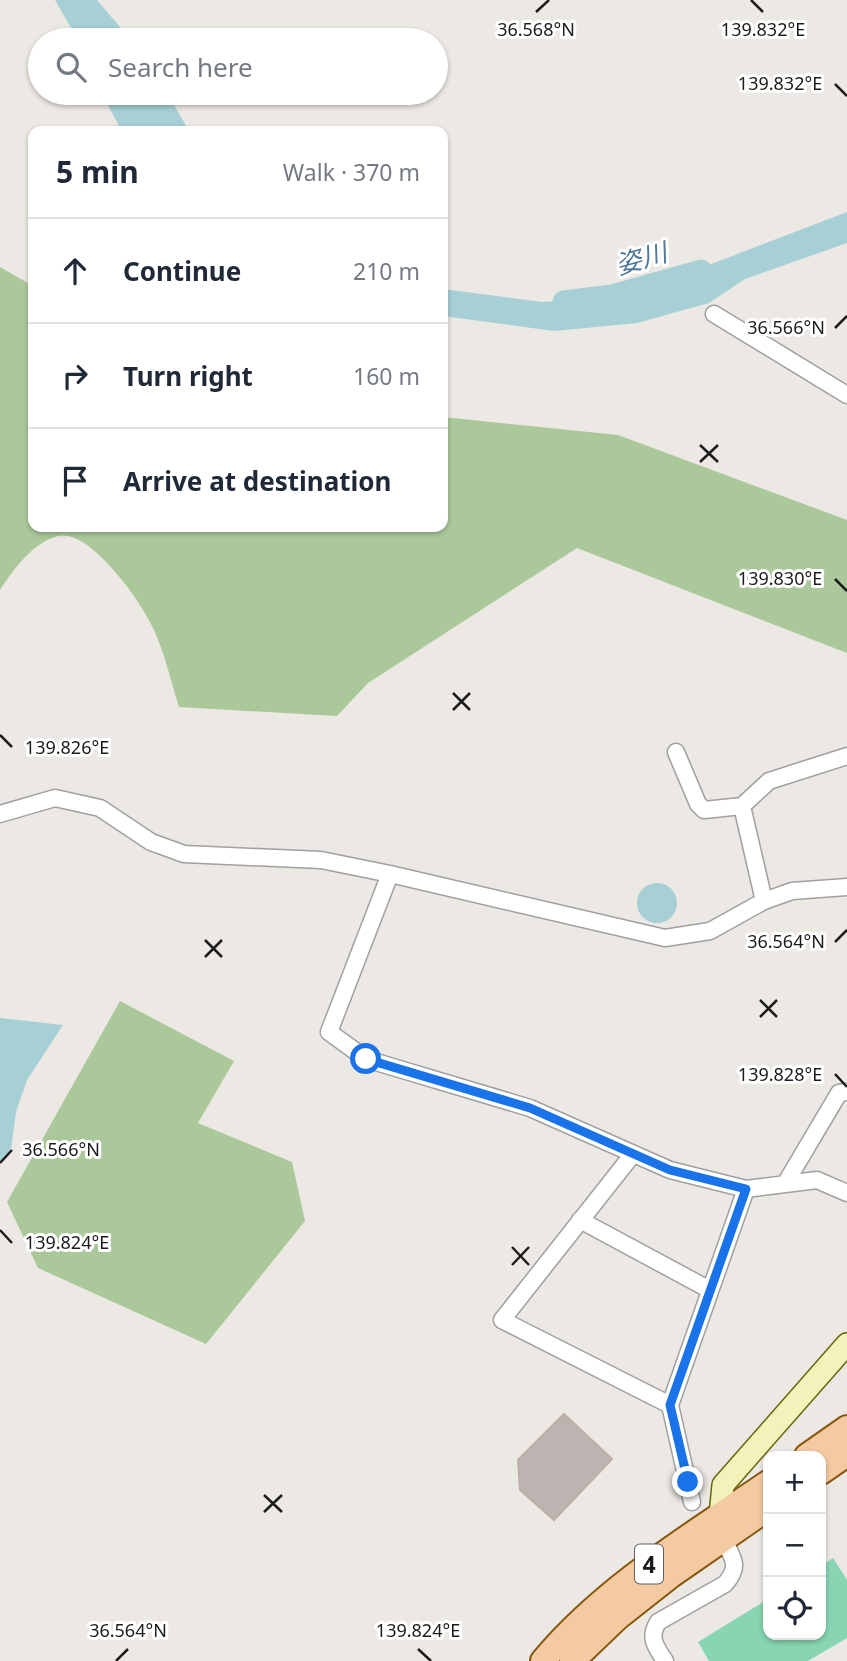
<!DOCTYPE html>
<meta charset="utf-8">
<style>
body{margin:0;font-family:"Noto Sans","Noto Sans JP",sans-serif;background:#f6f6f7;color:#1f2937}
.controls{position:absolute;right:21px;bottom:21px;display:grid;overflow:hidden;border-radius:14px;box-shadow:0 2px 5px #0004}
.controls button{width:63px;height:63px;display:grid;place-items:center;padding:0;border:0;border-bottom:2px solid #e0e1e3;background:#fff;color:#1f2937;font:35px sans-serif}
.stop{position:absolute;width:21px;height:21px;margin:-16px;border:5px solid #1a73e8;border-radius:50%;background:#fff}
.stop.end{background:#1a73e8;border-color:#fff;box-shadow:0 2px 7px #0008}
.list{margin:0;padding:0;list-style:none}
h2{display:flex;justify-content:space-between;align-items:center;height:91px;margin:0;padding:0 28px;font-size:30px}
h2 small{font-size:23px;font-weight:400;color:#747a83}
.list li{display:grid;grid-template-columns:46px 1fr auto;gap:21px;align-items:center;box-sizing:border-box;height:105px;padding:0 28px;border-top:2px solid #e0e1e3}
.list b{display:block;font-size:26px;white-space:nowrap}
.list em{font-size:23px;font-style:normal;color:#747a83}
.icon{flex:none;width:38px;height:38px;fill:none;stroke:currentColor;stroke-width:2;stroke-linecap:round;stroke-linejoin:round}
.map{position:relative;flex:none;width:847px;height:1661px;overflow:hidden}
.search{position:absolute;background:#fff;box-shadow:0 2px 5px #0004;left:28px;top:28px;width:420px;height:77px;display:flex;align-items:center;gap:18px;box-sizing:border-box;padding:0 24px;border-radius:38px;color:#747a83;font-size:26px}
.panel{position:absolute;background:#fff;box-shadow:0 2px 5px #0004;left:28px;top:126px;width:420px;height:406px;border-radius:14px}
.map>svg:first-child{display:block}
.forest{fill:#abc89b}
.pitch{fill:#87d5b2}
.water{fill:#a7cfd6}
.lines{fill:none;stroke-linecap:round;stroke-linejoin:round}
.river{stroke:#a7cfd6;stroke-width:23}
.building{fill:#bcb4b0;stroke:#bdafa6;stroke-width:2}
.street-casing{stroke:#a0a0a0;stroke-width:19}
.secondary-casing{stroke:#64680e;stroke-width:24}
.primary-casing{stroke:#87560d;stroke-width:28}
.street{stroke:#fff;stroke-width:16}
.secondary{stroke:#f3f2ba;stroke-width:21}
.primary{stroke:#f3caa1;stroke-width:24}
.route{stroke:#1a73e8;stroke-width:9}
.ticks{fill:none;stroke:#1c1c1c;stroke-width:2.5}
.labels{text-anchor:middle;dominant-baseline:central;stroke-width:6;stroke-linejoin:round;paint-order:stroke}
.shield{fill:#fff;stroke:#606060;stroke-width:2}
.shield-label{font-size:23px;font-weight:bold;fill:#1c1c1c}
.water-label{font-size:26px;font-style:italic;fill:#4f7a9b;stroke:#fff}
.ticks-label{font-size:18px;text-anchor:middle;fill:#1c1c1c;stroke:#fff;stroke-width:6;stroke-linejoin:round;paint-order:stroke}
</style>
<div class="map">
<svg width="847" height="1661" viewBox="0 0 847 1661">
<rect width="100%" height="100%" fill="#ece8e3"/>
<!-- forest -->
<path class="forest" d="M0,267l33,19v241h410v-110l175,18 229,85v133l-270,-105 -209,135 -31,33 -158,-9c-8,-25 -14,-53 -25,-77 -11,-26 -64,-102 -96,-94 -25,6 -45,34 -58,54z
M120,1001l114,60 -36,62 94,39 13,59 -99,123 -168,-76 -31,-66z"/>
<!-- pitch -->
<path class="pitch" d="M833,1558l14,22v58l-39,23h-99l-11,-19 70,-43v36h53v-69z"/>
<!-- water -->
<path class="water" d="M55,0h42l34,40h-53z
M101,93h66l22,38h-67z
M847,212v31l-102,36 -36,24 -72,20 -83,8 -111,-15v-27l99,13 86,-6z
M637 903a20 20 0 1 1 40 0a20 20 0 1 1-40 0Z
M0,1018l63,7 -36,55 -11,32 -5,37 -11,14z"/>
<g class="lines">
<!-- river -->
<path class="river" d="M564,302l48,-6 89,-25"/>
</g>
<!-- building -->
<path class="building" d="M564,1414l48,45 -58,61 -34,-30 -2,-30z"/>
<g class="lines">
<defs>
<path id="street" d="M714,314l133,81
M676,752l22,52 6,6 38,-4 22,95
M742,806l27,-25 78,-25
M0,814l55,-16 45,10 51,34 33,12 137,6 69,14 275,64 45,-7 54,-30 28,-10 55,-4
M390,874l-61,158 37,27 164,49 140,62 76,19 71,-9 30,13
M633,1154l-131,166 168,85
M785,1184l54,-91 8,-1
M580,1220l130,70
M692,1502l-22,-97 76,-216
M665,1661c-9,-14 -17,-23 -7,-39l67,-38c16,-18 8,-26 -2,-45"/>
<path id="secondary" d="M721,1526l-1,-10 3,-31 124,-141"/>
<path id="primary" d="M807,1456l40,-28
M821,1472l26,-18
M543,1661c62,-74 146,-124 225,-178
M572,1661l46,-44 52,-41 98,-68"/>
</defs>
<!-- street casing -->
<use href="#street" class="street-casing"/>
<!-- secondary casing -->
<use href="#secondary" class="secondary-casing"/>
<!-- primary casing -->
<use href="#primary" class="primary-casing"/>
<!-- street -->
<use href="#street" class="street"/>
<!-- secondary -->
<use href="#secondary" class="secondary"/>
<!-- primary -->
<use href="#primary" class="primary"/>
</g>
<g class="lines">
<!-- route -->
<path class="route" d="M366,1059l164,49 140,62 76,19 -76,216 18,77"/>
</g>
<!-- ticks -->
<path class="ticks" d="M751,0l12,12M536,12l13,-12M835,84l12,12M835,328l12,-12M700,445l18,17M700,462l18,-17M835,579l12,12M453,693l17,17M453,710l17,-17M0,735l12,12M205,940l17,17M835,942l12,-12M205,957l17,-17M760,1000l17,17M760,1017l17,-17M835,1074l12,13M0,1163l12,-13M0,1230l12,13M512,1247l17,18M512,1265l17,-18M264,1495l18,17M264,1512l18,-17M418,1649l13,12M116,1661l12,-12"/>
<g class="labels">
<!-- shield labels -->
<rect class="shield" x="635" y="1544.5" width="28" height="39" rx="5"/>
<g class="shield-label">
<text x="649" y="1564">4</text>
</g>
<!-- water labels -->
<g class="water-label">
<text transform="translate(641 258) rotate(-16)">姿川</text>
</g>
</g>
<g class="ticks-label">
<text x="763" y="36">139.832°E</text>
<text x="536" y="36">36.568°N</text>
<text x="780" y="90">139.832°E</text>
<text x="786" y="334">36.566°N</text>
<text x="780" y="585">139.830°E</text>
<text x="67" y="754">139.826°E</text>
<text x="786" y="948">36.564°N</text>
<text x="780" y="1081">139.828°E</text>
<text x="61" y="1156">36.566°N</text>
<text x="67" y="1249">139.824°E</text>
<text x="128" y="1637">36.564°N</text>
<text x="418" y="1637">139.824°E</text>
</g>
</svg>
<div class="controls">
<button>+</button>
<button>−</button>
<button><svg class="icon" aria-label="locate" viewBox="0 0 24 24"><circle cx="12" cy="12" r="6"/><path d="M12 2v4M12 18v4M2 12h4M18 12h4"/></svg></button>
</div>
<div class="stop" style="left:366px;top:1059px"></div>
<div class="stop end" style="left:688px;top:1482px"></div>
<div class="search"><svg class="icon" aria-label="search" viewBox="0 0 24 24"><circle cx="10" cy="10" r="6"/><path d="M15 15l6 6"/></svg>Search here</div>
<section class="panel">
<h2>5 min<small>Walk · 370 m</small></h2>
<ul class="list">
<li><svg class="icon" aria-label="ahead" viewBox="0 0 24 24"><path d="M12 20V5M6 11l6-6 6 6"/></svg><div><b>Continue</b></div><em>210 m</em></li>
<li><svg class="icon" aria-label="right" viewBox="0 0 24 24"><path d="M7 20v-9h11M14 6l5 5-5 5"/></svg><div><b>Turn right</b></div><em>160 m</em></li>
<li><svg class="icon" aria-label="arrive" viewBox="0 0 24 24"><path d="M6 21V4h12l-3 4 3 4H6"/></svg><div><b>Arrive at destination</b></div></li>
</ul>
</section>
</div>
